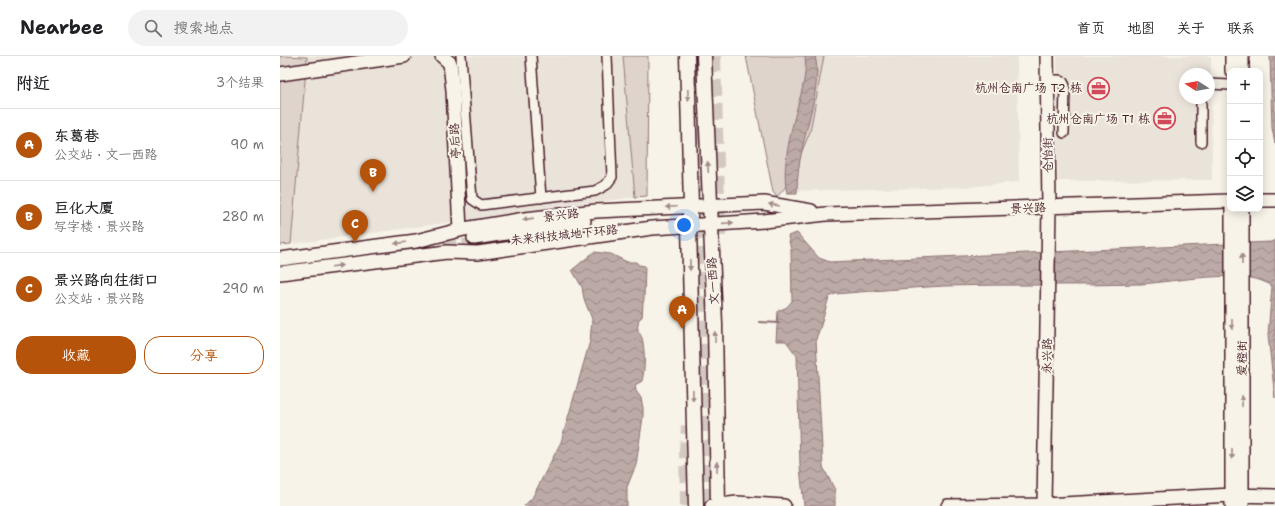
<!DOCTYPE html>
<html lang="zh">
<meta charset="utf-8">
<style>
body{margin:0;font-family:"Shantell Sans","LXGW WenKai TC",sans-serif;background:#f2f2f2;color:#202124}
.controls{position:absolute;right:12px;top:12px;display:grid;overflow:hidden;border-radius:8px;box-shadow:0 2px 10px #0003}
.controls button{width:36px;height:36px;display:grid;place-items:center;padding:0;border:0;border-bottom:1px solid #e0e0e0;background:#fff;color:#202124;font:20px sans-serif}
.compass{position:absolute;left:899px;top:12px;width:36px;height:36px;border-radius:50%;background:#fff;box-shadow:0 2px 10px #0003;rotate:281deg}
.you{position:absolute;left:404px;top:169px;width:14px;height:14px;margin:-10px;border:3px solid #fff;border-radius:50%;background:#1a73e8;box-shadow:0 0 0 6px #1a73e833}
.badge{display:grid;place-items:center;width:26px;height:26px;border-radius:50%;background:#b45309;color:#fff;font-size:13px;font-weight:700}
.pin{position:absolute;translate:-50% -33px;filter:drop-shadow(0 1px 2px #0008)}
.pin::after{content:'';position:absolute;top:21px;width:14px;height:12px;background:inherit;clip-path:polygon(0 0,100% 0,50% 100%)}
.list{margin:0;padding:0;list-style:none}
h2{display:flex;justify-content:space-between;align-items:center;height:52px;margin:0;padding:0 16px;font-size:17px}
h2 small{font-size:13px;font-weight:400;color:#757577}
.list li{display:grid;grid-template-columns:26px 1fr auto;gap:12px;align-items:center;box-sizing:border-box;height:72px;padding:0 16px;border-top:1px solid #e0e0e0}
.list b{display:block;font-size:15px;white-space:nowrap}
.list p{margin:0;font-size:13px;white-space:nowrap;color:#757577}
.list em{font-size:13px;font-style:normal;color:#757577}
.actions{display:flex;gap:8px;padding:12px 16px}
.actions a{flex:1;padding:9px 0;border:1px solid #b45309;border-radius:16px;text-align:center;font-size:14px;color:#b45309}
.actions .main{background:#b45309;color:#fff}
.icon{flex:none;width:22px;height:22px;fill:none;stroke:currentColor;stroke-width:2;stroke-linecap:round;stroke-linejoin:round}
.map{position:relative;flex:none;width:995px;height:450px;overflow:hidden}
header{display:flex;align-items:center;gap:24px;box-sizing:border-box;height:56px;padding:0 20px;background:#fff;border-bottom:1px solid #e0e0e0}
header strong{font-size:19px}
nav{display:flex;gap:22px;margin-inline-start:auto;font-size:14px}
.search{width:280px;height:36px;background:#f2f2f2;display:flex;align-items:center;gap:10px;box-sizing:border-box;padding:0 14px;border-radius:22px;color:#757577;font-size:15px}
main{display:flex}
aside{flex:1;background:#fff}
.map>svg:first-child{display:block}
.built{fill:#eae3da;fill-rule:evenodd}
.grass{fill:#ded4cc;stroke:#947a7c}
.water{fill:url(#water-waves);stroke:#8e7275}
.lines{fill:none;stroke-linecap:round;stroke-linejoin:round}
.stream{stroke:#8e7275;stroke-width:2}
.secondary-tunnel{stroke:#d4c9c2;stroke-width:13;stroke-dasharray:13 6;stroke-linecap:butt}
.highway-tunnel{stroke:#d4c9c2;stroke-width:16;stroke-dasharray:16 8;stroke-linecap:butt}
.street-casing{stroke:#4a1f2b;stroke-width:12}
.secondary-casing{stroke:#4a1f2b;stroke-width:16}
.primary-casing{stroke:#4a1f2b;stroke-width:17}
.street{stroke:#f7f3e8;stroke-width:9}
.secondary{stroke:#f7f3e8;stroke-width:13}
.primary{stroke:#f7f3e8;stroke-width:14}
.oneway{fill:#a0898a}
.labels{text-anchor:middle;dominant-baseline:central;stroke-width:4;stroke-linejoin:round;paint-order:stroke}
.poi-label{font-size:12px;fill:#4a1f2b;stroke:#f7f3e8;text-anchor:end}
.street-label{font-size:12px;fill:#4a1f2b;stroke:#f7f3e8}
</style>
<header>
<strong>Nearbee</strong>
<div class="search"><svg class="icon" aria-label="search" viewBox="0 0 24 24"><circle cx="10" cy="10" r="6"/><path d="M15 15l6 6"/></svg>搜索地点</div>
<nav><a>首页</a><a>地图</a><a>关于</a><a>联系</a></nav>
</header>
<main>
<aside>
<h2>附近<small>3个结果</small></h2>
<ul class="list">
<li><span class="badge">A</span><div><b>东葛巷</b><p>公交站 · 文一西路</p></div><em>90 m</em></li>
<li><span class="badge">B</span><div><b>巨化大厦</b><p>写字楼 · 景兴路</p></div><em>280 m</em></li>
<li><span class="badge">C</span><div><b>景兴路向往街口</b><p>公交站 · 景兴路</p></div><em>290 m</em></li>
</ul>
<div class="actions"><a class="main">收藏</a><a>分享</a></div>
</aside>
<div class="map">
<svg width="995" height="450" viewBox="0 0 995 450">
<defs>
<pattern id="water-waves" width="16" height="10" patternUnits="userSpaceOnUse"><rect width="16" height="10" fill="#bcaaa7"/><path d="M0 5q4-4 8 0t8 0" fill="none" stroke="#9b8a88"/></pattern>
</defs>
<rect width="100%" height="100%" fill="#f7f3e8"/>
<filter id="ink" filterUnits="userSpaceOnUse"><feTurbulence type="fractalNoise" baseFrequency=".025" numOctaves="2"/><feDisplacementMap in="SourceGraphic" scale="8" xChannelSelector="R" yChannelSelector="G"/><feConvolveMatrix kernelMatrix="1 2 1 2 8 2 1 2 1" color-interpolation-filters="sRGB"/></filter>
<g filter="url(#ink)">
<!-- built -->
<path class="built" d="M27,0h316l12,141 -344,47z
M544,0h193l2,126 -51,5 -184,4 4,-7z
M777,0h154l1,124 -154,1zM905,18h24v24h-24z"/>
<!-- grass -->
<path class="grass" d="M0,0l27,1 -16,187 -11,1z
M343,0h25l-1,140 -12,1z
M466,0h78l-14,76 -22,52 -11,13 -4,-5z"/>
<!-- water -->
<path class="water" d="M525,0h10c7,27 -8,67 -13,94 -3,14 -5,28 -5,43h-10c-6,-24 4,-62 10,-85 5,-17 10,-34 8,-52z
M990,0h5v88l-3,-16z
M517,177l22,25 11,4 441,-20 4,-2v158l-7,-63 4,-49c-26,-19 -99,-4 -131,-2 -66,2 -131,0 -197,2 -36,2 -73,5 -109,8l-6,3 -8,28 -5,14 7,128 12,23v16h-31l-4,-39 -3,-111 -11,-15h-10l2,-30 9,-4 5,-6 -1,-51 -3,-14z
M314,196l17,2 16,8h9l3,3 6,1 -1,33c-2,6 -1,12 -2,18l-3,2c-4,16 3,12 4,24 2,12 2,26 -1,38l-7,4 1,6 5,7 2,10v9l-7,48 -9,22v19h-103l8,-8 29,-56 29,-101 2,-22 -8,-20 -2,-12 -10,-17z"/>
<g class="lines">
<!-- stream -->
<path class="stream" d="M479,266l21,1"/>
<!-- secondary-tunnel -->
<path class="secondary-tunnel" d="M164,192l31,-4"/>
<!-- highway-tunnel -->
<path class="highway-tunnel" d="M416,0l7,332v118
M433,0l5,180
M408,450l-1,-56 2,-24"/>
<defs>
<path id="street" d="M181,0l11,143 9,6 114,-14 11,-6 6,-8 -5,-121
M251,0l10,142
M767,24h12l4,2 2,4 -1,47
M929,28l21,1
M921,42v44"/>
<path id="secondary" d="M162,0l8,7 3,27 7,140
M952,15v-15
M962,15v-15
M0,18l124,-18
M980,144h15
M952,153v297
M962,153v297
M194,182l110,-17
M0,203l136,-18 48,-12 61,-10 71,-8 168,-8 47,8
M0,217l167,-21 31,1 174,-25 112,-7 62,-7 404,-13
M432,450l25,-3 47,3
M668,450l96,-1 188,-10 43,1
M764,450l5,-299 -2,-151"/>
<path id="primary" d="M407,0l4,150 -2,20 7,280
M424,0l11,268 3,182"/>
</defs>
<!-- street casing -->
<use href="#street" class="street-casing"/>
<!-- secondary casing -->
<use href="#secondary" class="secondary-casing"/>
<!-- primary casing -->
<use href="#primary" class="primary-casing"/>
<!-- street -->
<use href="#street" class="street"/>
<!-- secondary -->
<use href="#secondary" class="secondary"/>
<!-- primary -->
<use href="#primary" class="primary"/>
</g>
<!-- one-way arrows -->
<defs><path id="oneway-solid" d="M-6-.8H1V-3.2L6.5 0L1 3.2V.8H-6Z"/></defs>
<g class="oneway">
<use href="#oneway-solid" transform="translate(408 39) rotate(88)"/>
<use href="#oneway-solid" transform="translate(428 111) rotate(-93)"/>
<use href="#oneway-solid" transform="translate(494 149) rotate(-170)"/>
<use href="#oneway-solid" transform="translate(391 151) rotate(177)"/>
<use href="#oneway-solid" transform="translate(248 163) rotate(172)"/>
<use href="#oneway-solid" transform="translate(448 167) rotate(-4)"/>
<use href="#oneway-solid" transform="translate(120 187) rotate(173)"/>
<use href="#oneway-solid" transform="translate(962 203) rotate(-90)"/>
<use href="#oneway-solid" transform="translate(410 209) rotate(89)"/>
<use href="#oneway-solid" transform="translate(57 210) rotate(-7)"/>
<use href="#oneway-solid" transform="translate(952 268) rotate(90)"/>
<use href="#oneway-solid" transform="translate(435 281) rotate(-91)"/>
<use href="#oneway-solid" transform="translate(413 339) rotate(88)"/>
<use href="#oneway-solid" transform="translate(962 345) rotate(-90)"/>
<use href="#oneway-solid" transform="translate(952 398) rotate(90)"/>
<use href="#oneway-solid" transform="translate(437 411) rotate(-91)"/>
</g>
</g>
<!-- icons -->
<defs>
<symbol id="office-ring" viewBox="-11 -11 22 22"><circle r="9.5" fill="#f7f3e8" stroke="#d1495b" stroke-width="1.5"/><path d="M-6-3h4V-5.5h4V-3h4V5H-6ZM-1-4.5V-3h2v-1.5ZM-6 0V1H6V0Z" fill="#d1495b"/></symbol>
</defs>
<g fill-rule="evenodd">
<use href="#office-ring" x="806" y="20" width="25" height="25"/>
<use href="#office-ring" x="872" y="50" width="25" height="25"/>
</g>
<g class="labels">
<!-- poi labels -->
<g class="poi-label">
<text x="802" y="32">杭州仓南广场 T2 栋</text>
<text x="870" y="63">杭州仓南广场 T1 栋</text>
</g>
<!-- street labels -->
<g class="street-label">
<text transform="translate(175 85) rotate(-93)">亭后路</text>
<text transform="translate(768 99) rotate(-91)">仓怡街</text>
<text transform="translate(748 152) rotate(-2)">景兴路</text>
<text transform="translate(281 159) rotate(-7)">景兴路</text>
<text transform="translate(284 179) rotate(-6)">未来科技城地下环路</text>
<text transform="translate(433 225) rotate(-93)">文一西路</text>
<text transform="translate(767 300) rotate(-89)">永兴路</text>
<text transform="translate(962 302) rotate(-90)">爱橙街</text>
</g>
</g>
</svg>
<div class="controls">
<button>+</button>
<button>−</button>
<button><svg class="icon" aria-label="locate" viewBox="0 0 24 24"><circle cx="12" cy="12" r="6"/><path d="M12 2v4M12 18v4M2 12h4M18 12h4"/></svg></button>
<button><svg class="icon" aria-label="layers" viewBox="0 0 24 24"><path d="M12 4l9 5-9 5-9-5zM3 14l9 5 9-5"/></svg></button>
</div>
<svg class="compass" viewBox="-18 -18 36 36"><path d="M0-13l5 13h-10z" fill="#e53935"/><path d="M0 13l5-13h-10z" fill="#757577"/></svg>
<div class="you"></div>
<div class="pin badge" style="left:402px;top:273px">A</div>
<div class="pin badge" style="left:93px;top:136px">B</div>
<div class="pin badge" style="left:75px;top:187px">C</div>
</div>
</main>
